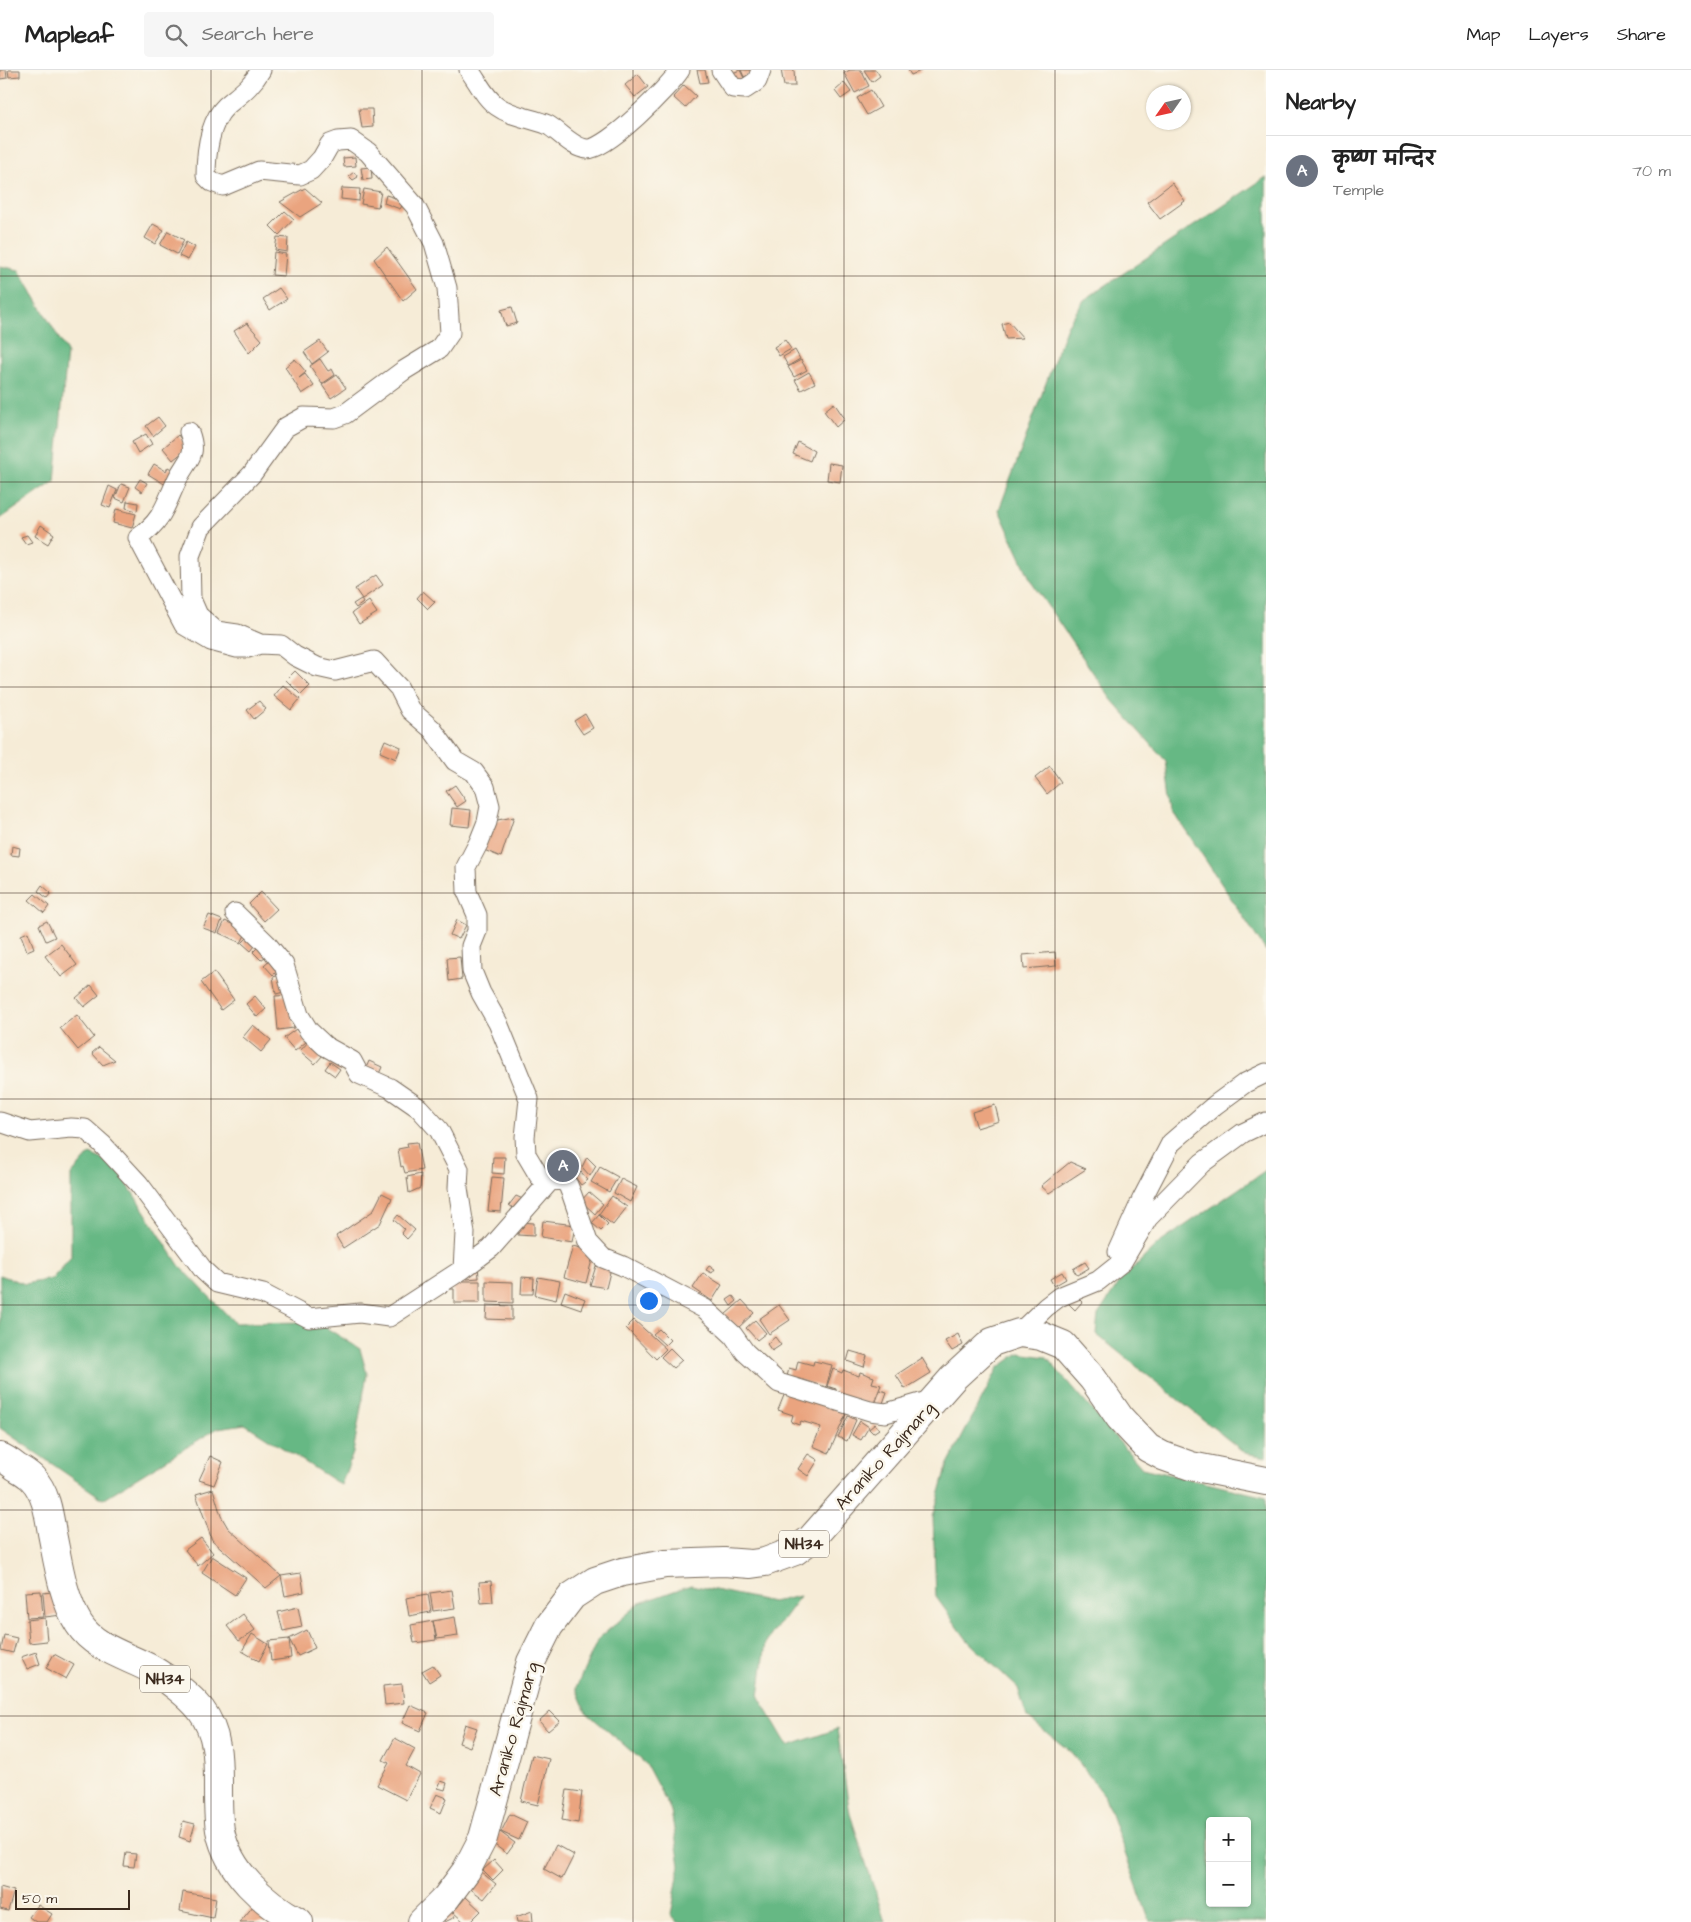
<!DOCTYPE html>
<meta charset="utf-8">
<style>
body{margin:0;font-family:"Architects Daughter","Playpen Sans Deva",sans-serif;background:#f6f6f6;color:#222}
.controls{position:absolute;right:15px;bottom:15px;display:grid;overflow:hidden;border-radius:5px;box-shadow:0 1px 4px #0004}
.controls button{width:45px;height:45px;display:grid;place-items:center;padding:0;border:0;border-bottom:1px solid #e0e0e0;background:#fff;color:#222;font:25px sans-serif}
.compass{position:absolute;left:1146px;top:15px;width:45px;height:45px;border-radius:50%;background:#fff;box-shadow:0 1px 4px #0004;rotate:236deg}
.scale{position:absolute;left:15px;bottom:12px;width:115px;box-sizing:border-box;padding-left:5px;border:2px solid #3b2a1e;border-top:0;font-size:14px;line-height:18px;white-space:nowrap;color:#3b2a1e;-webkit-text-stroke:4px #fbf7ec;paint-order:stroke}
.you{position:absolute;left:648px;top:1230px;width:18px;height:18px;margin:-12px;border:4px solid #fff;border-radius:50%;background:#1a73e8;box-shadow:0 0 0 8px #1a73e833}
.badge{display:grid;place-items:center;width:32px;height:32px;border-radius:50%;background:#111827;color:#fff;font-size:16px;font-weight:700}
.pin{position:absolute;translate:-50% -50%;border:2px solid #fff;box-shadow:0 1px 5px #0006}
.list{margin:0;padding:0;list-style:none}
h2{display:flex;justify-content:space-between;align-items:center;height:65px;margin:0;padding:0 20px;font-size:21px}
h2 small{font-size:16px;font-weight:400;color:#767676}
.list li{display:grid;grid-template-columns:32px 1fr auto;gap:15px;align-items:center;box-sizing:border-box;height:70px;padding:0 20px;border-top:1px solid #e0e0e0}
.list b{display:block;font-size:19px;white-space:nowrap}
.list p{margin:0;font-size:16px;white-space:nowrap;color:#767676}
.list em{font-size:16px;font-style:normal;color:#767676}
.icon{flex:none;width:28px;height:28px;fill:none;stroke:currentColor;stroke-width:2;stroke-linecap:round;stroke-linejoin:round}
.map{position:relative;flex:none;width:1266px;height:1852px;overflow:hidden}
header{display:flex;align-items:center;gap:30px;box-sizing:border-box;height:70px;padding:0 25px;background:#fff;border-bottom:1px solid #e0e0e0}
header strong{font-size:24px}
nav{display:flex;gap:28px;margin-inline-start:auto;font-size:18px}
.search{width:350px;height:45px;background:#f6f6f6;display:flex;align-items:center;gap:12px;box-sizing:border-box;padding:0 18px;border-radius:5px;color:#767676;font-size:19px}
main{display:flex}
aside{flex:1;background:#fff}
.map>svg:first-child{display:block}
.forest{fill:#66b884;stroke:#507151;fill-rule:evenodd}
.building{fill:#eaa47f}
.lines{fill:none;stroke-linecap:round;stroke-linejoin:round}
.street-casing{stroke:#7c6e5f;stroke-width:21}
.highway-casing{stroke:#7c6e5f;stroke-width:30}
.street{stroke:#fff;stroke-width:19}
.highway{stroke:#fff;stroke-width:28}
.grid{fill:none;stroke:#3b2a1e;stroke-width:1;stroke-opacity:0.55}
.labels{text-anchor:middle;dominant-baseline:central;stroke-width:5;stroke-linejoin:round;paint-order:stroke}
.shield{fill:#fbf7ec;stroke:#75685c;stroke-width:1}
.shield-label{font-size:16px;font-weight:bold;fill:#3b2a1e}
.street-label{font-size:18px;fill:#3b2a1e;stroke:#fbf7ec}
</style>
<header>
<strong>Mapleaf</strong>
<div class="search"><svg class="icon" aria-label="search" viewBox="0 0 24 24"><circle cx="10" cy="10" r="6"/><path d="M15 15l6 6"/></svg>Search here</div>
<nav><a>Map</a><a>Layers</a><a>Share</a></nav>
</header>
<main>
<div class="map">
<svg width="1266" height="1852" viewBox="0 0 1266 1852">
<rect width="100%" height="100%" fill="#fbf7ec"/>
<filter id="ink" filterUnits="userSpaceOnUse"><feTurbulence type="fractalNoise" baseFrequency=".02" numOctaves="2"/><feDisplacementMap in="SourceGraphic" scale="10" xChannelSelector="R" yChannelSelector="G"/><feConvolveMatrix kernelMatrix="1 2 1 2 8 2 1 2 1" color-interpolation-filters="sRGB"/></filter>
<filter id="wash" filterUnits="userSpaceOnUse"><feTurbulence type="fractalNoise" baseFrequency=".0096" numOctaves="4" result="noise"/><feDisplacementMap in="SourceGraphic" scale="20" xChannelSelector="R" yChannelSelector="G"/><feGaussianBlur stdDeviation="1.12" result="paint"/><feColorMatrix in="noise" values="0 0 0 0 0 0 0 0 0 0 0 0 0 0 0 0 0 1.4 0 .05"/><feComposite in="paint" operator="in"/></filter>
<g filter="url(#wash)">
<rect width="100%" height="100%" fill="#f6ecd7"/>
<!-- forest -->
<path class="forest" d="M1266,107v774l-93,-140 -7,-50 -55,-62 -79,-116 -33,-73 68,-184 17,-26z
M0,196l19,4 48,82 -12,129 -55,38z
M90,1084l25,11 64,100 56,58 82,-1 43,27 7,25 -14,79 -12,32 -96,-61 -27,4 -115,71 -103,-71v-153l25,9 27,-5 19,-22v-82z
M1266,1100v287l-21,-4 -149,-119 2,-19 23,-35 37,-36z
M1019,1283l27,4 96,111 124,29v425h-116l-46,-127 -33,-43 -44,-35 -9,-29 -50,-47 -32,-44 -3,-80 15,-53 50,-96zM1210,1751h37v82h-37z
M691,1515l81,17 28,-6 -34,46 -7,55 29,49 49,-17 13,85 35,108h-208l-6,-7 9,-50 -9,-54 -25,-47 -60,-52 -10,-24 22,-49 42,-36z"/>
<g id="blocks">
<!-- building -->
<path class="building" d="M0,0h6l1,8 -7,1z
M8,0h12v6l-11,1z
M697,0h8l3,12 -8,1z
M740,0l4,8 -11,4 -3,-8z
M741,0h13l1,2 -11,5z
M781,0h13l1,16h-11z
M850,0h11l8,16 -14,7 -11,-20z
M864,0h12l4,6 -8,6z
M908,0h15l-12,5z
M638,4l10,13 -13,10 -10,-12z
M844,13l7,9 -10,7 -6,-8z
M684,15l12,11 -11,12 -12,-11z
M871,20l10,17 -14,8 -10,-17z
M359,39h13l1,18 -11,1z
M355,87l1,9 -12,1 -1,-9z
M371,97l1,12 -9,1 -2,-12z
M354,102l4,5 -5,3 -4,-4z
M1172,113l13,18 -25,18 -13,-17z
M305,118l17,15 -22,14 -20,-15z
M342,118l18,1 -1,12 -18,-2z
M364,119l17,3 -3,15 -17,-3z
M386,125l19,6 -5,8 -16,-6z
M285,141l9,8 -15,16 -9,-9z
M153,154l11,6 -9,14 -10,-6z
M168,161l16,9 -7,14 -17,-9z
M277,167l11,1 -1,14 -12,-2z
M186,172l9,5 -7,13 -9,-4z
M387,177l30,42 -14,12 -29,-42z
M274,182l12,2 -2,22 -12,-1z
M279,218l8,11 -17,11 -7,-11z
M512,237l5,16 -11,3 -5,-16z
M1009,252l14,16 -17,1 -4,-15z
M247,253l15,17 -13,13 -15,-22z
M785,270l6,9 -12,7 -5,-9z
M320,271l8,11 -16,12 -8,-12z
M795,280l5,9 -12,7 -5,-9z
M295,289l11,13 -7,6 6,-4 9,12 -12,8 -17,-27z
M320,289l8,12 4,-2 3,6 -13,9 -12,-18z
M801,290l6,10 -13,7 -6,-10z
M809,302l6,11 -14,7 -6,-10z
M337,305l9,13 -15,10 -9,-13z
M834,333l11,16 -9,8 -12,-16z
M158,347l7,9 -12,10 -7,-10z
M146,364l6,10 -14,9 -6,-11z
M178,365l10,13 -15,12 -10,-12z
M798,372l16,9 -4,10 -17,-7z
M829,393l13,2 -2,17 -13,-2z
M154,394l12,7 2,-4 7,4 -9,14 -18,-11z
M140,409l7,4 -5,9 -7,-5z
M121,414l9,3 -6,15 -9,-4z
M109,416l8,4 -7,18 -8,-3z
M127,431l11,2 -1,8 -11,-3z
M116,439l20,5 -4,14 -19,-5z
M41,455l13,9 -6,10 -13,-8z
M27,465l5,7 -6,2 -5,-7z
M376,505l7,10 -21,14 -7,-10z
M423,521l12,11 -7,7 -11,-11z
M361,529l2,4 -7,5 -3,-4z
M369,531l8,12 -18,11 -7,-11z
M295,601l15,15 -9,9 -15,-15z
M283,615l17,14 -9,11 -17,-14z
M259,631l7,8 -12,10 -7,-9z
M585,644l8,14 -10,6 -9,-13z
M385,670l16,7 -5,12 -16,-7z
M1050,696l11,16 -14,12 -12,-16z
M455,715l11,16 -9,6 -11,-16z
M452,738l19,2 -2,17 -19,-2z
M514,747l-13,40 -17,-7 8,-29z
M12,776l8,2 -1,8 -8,-1z
M42,815l9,8 -4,5 -9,-7z
M261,822l16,17 -13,12 -15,-17z
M35,824l14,12 -5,7 -15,-13z
M209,845l13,5 -5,13 -14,-5z
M457,850l9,5 -7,14 -9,-4z
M47,851l8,16 -9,4 -7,-16z
M225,851l22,10 -6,12 -22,-10z
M28,862l6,16 -7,3 -6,-16z
M251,864l8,7 -8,10 -9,-8z
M61,874l16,21 -16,12 -16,-21z
M261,874l9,9 -9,7 -8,-8z
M1055,882l1,14 -32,3 -1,-14z
M273,887l9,10 -9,8 -9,-10z
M460,887l2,22 -13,2 -2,-23z
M214,902l20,28 -13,10 -20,-28z
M284,904l4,17 -12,3 -3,-17z
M91,915l8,10 -15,12 -8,-9z
M291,925l3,33 -16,2 -3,-34z
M255,926l11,13 -9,8 -11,-13z
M77,945l17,22 -16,13 -18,-22z
M253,955l18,15 -10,12 -18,-15z
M296,959l10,13 -11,9 -11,-13z
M309,971l15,13 -9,10 -15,-13z
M99,977l16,13 -12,5 -11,-12z
M369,991l13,6 -5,11 -13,-5z
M330,992l10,7 -5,7 -10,-7z
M995,1035l4,16 -22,7 -5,-16z
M417,1072l5,28 -17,3 -2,-7 -2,1 -3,-18 10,-2 -1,-4z
M493,1087h12l-1,17 -12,-1z
M587,1087l9,9 -6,10 -8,-9z
M1070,1092l16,7 -37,24 -8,-7z
M600,1097l18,10 -9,15 -18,-10z
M581,1102l7,8 -7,5 -6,-8z
M421,1104l-1,14 -11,5 -2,-16z
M492,1107l12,1 -3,34 -13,-1z
M621,1109l16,8 -7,15 -16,-9z
M589,1122l14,12 -8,10 -14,-13z
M382,1123l10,5 -12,26 -37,24 -7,-12 37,-25z
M516,1126l9,4 -9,10 -7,-5z
M612,1126l15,11 -14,18 -14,-11z
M398,1145l17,15 -8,9 -6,-6 3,-4 -10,-9z
M599,1145l9,9 -7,7 -9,-8z
M543,1151l32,4 -3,17 -31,-5z
M518,1152l16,1v13l-16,-1z
M573,1176l21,6 -8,31 -22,-6z
M1085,1192l4,6 -12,7 -4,-6z
M478,1194l1,14 -12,1v-14z
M596,1196l15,2 -5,20 -16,-3z
M709,1196l6,3 -3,4 -6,-3z
M1062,1202l4,7 -12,7 -4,-7z
M703,1203l19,12 -10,16 -19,-13z
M522,1207l12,1 -1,16h-12z
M538,1207l22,4 -4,19 -21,-5z
M448,1211h32v22h-26v-14h-6z
M486,1211l27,1v21l-27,-1z
M565,1221l20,8 -4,10 -20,-7z
M1073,1223l9,9 -7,8 -10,-10z
M733,1226l4,5 -6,5 -4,-6z
M742,1230l12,13 -16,15 -13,-13z
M487,1235l25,1v14l-26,-1z
M779,1235l11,15 -21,14 -10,-15z
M634,1250l32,29 -10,10 -30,-31z
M755,1250l11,13 -9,7 -11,-12z
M659,1259l11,11 -5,5 -12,-11z
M958,1264l5,11 -11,6 -7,-10z
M775,1267l6,8 -9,6 -5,-7z
M670,1278l12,12 -9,8 -12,-11z
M850,1281l17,5 -3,11 -17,-6z
M922,1288l9,15 -26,16 -9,-14z
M798,1291l15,4 1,-4 18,4 -6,23 -39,-11 2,-9 7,2z
M833,1299l9,4 1,-3 16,6 1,-4 14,5 -2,6 9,2 -8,20 -39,-11 2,-5 -9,-3z
M787,1318l59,26 -17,39 -16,-7 8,-19 -20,-6 -2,4 -8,-3 2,-7 -15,-5z
M880,1320l7,2 -5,14 -8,1z
M848,1346l8,4 -9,21 -9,-4z
M860,1351l9,6 -8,13 -9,-5z
M875,1354l4,5 -6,4 -4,-4z
M808,1384l10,6 -10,16 -10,-7z
M210,1386l13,6 -9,23 -15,-5z
M213,1419l8,27 7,12 53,48 -15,12 -54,-48 -16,-46z
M201,1468l12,15 -15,13 -13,-16z
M212,1486l34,22 -11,17 -33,-22z
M301,1503l3,19 -19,4 -4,-20z
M491,1511l2,21 -12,1 -2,-21z
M452,1520l3,18 -22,3 -3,-18z
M41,1521l2,26 -16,1 -2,-26z
M60,1521l2,24 -17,2 -2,-24z
M428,1524l3,18 -22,4 -3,-18z
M298,1537l4,20 -19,4 -5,-19z
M243,1544l12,16 -16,11 -12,-15z
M455,1547l3,19 -21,3 -4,-18z
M45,1548l2,23 -18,2 -2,-23z
M433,1551l3,19 -22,3 -3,-18z
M307,1560l8,18 -17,8 -9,-17z
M252,1564l16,10 -9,17 -17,-10z
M4,1565l13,3 -4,15 -12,-3z
M289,1569l2,19 -20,3 -2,-20z
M36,1582l4,12 -13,5 -6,-12z
M54,1584l20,11 -8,14 -20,-11z
M433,1595l7,10 -11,7 -7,-11z
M402,1614l2,19 -19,2 -2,-19z
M410,1635l18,8 -8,18 -18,-8z
M550,1641l10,10 -12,10 -9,-10z
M465,1654l12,4 -7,19 -11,-4z
M395,1668l20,11 -9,17 14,8 -14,26 -29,-15 12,-22 -6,-3z
M532,1685l17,4 -11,46 -17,-4z
M441,1711l6,2 -2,7 -7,-2z
M567,1720l15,2 -4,31 -16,-3z
M437,1724l10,4 -6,15 -11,-5z
M510,1744l17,8 -8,18 -18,-8z
M183,1751l12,3 -5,17 -11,-4z
M500,1762l15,11 -8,11 -15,-11z
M556,1775l18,10 -12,24 -18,-10z
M126,1783l10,1 -2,13 -10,-1z
M494,1790l9,10 -10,10 -10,-10z
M480,1801l16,13 -12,15 -16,-12z
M0,1817l14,4 -6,20 -8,-2z
M183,1822l33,6 -3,20 -33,-7z
M466,1827l15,14 -11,11h-6l-11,-10z
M38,1835l14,9 -5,8h-11l-7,-5z
M254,1835l22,17h-36z
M451,1841l4,6 -10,5 -3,-5z
M532,1841l1,11h-16l-1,-5z"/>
</g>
</g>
<g filter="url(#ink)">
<use href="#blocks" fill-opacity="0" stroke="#7c6e5f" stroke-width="1"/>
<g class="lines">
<defs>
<path id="street" d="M261,0c-10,17 -21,24 -35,36 -17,16 -20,49 -20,70l6,6 11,4 36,-15 41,4 11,-5 11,-12 8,-14 8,-3 13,-1 17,12 47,54 19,37 13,45 3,45 -11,16 -36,22 -58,43 -11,4 -30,-1 -18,10 -34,47 -51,53 -11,29 1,43 7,16 18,16 21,3 23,10 21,1 14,11 22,11 18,4 39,-10 25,27 11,22 22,19 23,32 19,11 11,15 5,19 -3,16 -8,20 -13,25 1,25 10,23v16l-6,15 1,25 9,22 17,30 31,76 -4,38 1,17 13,22 11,5
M469,0c9,12 16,28 28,36 15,11 35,12 51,19 12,7 25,23 39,24 20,1 82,-62 93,-79
M721,0l12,18 12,1 12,-8 4,-11
M189,362c9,24 -1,26 -11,46 -13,27 -14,41 -40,60l46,87 27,16 26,7h11l12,-4
M235,843l31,30 18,22 15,50 10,16 16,15 27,15 7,13 31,14 29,20 20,22 20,39 -1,19 7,45 -2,36
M0,1052l30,10 41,-4 14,1 17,15 37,40 65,87 13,12 46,11 46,24 51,-5 29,4 74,-48 28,-21 59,-67 12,-1 6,5 4,10 16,47 15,16 20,8 82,43 28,26 12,17 34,31 91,28 16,2 48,-14
M1118,1182l24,-53 29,-56 44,-38 30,-22 21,-10
M1019,1263l27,-26 13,-10 39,-16 24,-19 26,-44 54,-55 41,-30 23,-11"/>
<path id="highway" d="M0,1387c6,2 11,6 16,10 5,3 11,6 16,11 14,14 17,36 20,55 6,29 11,66 27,91 15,24 48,32 72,45 16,9 39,27 50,41 18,24 17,51 17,79 0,14 0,28 2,41 8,42 44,73 79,92
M422,1852l24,-24 20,-27 17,-33 48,-176 18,-36 23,-30 23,-15 27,-9 43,-8 59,-2 27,2 14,-2 30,-11 16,-12 142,-161 39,-36 27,-9 22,3 22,9 30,34 27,39 28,30 15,8 28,10 75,15"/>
</defs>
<!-- street casing -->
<use href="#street" class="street-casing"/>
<!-- highway casing -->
<use href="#highway" class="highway-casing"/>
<!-- street -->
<use href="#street" class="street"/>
<!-- highway -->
<use href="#highway" class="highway"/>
</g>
</g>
<!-- grid -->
<path class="grid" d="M211,0v1852M422,0v1852M633,0v1852M844,0v1852M1055,0v1852M0,206h1266M0,412h1266M0,617h1266M0,823h1266M0,1029h1266M0,1235h1266M0,1440h1266M0,1646h1266"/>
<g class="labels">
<!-- shield labels -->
<g class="shield">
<rect x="779" y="1460.5" width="50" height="27" rx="4"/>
<rect x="140" y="1595.5" width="50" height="27" rx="4"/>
</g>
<g class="shield-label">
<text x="804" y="1474">NH34</text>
<text x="165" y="1609">NH34</text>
</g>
<!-- street labels -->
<g class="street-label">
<text transform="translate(885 1386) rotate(-48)">Araniko Rajmarg</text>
<text transform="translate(514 1659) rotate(-74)">Araniko Rajmarg</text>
</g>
</g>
</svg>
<div class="controls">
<button>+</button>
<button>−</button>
</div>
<svg class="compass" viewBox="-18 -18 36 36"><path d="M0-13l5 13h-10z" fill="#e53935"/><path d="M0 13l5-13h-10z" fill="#767676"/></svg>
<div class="scale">50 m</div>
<div class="you"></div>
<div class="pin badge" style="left:563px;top:1096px;background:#6b7280">A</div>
</div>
<aside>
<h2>Nearby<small></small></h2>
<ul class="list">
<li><span class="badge" style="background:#6b7280">A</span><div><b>कृष्ण मन्दिर</b><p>Temple</p></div><em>70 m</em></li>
</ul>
</aside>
</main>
